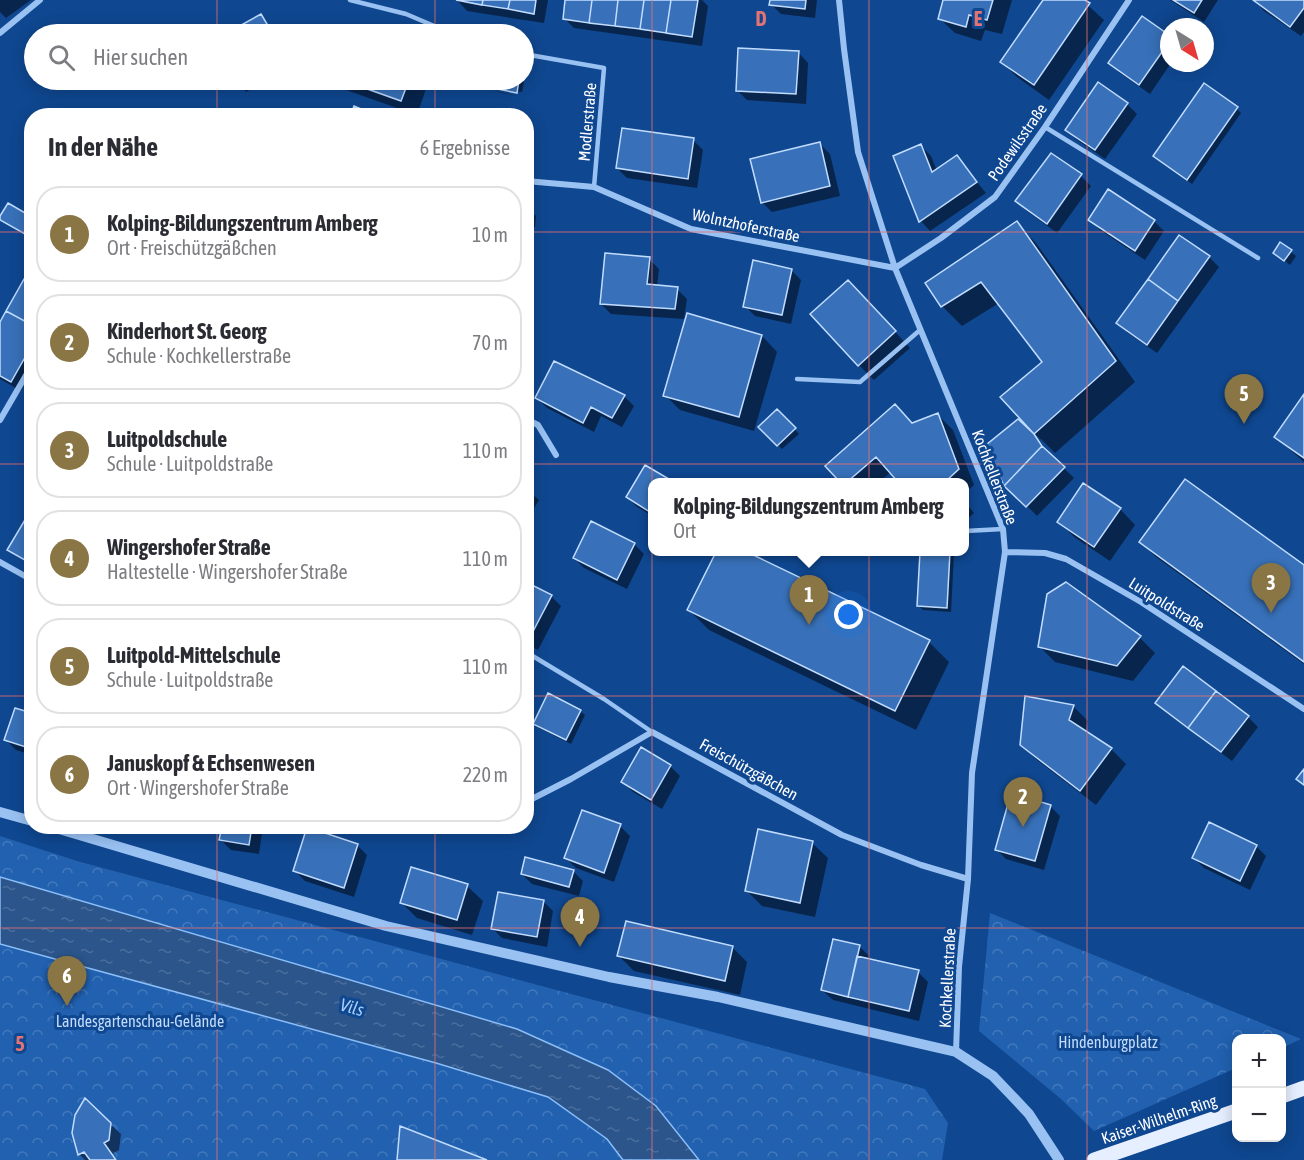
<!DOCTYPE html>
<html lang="de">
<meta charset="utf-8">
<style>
body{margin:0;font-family:"Asap Condensed",sans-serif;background:#f2f2f3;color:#2b2b33}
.controls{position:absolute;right:18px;bottom:18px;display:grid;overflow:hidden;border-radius:12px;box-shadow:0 3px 15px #0003}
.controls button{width:54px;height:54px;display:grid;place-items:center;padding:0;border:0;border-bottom:2px solid #e1e1e2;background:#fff;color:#2b2b33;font:30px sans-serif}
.compass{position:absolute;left:1160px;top:18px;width:54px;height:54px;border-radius:50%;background:#fff;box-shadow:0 3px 15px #0003;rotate:143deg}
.you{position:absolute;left:849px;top:615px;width:21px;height:21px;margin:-15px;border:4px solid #fff;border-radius:50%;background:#1a73e8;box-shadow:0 0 0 9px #1a73e833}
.badge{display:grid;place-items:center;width:39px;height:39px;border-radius:50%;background:#8a7545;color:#fff;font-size:20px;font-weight:700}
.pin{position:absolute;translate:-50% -50px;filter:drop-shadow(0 2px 3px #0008)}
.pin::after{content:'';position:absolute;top:32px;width:21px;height:18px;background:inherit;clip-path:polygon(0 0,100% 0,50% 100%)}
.popup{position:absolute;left:648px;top:478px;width:321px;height:78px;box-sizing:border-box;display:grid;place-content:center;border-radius:12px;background:#fff;filter:drop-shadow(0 2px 4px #0005);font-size:20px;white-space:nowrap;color:#7c7c81}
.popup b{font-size:22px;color:#2b2b33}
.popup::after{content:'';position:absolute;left:50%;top:100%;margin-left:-12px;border:12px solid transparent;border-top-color:#fff}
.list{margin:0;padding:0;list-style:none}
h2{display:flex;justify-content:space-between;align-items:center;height:78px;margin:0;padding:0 24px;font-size:26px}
h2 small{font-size:20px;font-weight:400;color:#7c7c81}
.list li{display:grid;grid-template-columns:39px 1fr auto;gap:18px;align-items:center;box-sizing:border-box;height:96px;margin:0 12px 12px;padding:0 12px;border:2px solid #e1e1e2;border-radius:24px}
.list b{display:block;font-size:22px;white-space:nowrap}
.list p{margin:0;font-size:20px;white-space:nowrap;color:#7c7c81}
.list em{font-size:20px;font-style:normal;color:#7c7c81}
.icon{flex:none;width:33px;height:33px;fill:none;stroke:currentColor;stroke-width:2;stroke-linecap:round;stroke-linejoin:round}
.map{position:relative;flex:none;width:1304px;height:1160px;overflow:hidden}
.search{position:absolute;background:#fff;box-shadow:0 3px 15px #0003;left:24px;top:24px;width:510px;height:66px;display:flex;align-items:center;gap:15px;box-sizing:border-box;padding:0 21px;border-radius:33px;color:#7c7c81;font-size:22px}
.panel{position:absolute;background:#fff;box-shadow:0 3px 15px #0003;left:24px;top:108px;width:510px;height:726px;border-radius:24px}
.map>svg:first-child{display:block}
.forest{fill:url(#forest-crowns)}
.water{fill:url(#water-ripples);stroke:#8bbdf7;stroke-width:1.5}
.shadow{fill:#0007}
.building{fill:#3871b9;stroke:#c1dcfe;stroke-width:1.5}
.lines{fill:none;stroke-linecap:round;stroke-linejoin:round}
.service{stroke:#99c2f3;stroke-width:4.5}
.minor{stroke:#99c2f3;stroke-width:6}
.tertiary{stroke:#99c2f3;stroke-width:10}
.primary{stroke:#e6efff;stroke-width:15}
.grid{fill:none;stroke:#e47373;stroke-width:1.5;stroke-opacity:0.55}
.labels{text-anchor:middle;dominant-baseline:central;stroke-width:6;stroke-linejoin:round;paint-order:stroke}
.street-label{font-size:16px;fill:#fff;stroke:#0f4790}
.park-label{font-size:16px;fill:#c1dcfe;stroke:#0f4790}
.water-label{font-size:18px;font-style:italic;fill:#a5ccfa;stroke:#0f4790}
.grid-label{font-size:20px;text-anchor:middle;font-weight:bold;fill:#e47373;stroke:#0f4790;stroke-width:6;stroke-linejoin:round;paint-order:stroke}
</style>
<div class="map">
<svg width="1304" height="1160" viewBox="0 0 1304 1160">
<defs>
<pattern id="forest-crowns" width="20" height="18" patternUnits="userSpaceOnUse" patternTransform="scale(1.5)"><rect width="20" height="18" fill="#2161b0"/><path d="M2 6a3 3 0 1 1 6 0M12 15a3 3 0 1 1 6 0" fill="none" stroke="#4279bc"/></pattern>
<pattern id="water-ripples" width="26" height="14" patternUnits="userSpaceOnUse" patternTransform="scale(1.5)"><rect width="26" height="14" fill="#2b558b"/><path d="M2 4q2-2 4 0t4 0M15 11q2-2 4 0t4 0" fill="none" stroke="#4b6e9c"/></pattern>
</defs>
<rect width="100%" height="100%" fill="#0f4790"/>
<!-- forest -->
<path class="forest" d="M0,836l77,25 848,228 23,34 -6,37h-942z
M990,913l311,126 -19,9v-10h-46v30l-142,63 -33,-32 -82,-68z"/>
<!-- water -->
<path class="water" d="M0,877l517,152 91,41 48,36 43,54h-76l-16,-21 -59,-42 -112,-34 -436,-119z"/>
<!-- shadow -->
<path class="shadow" d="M0,0h31l-25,18 -6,-6z
M457,0h91l-4,23 -77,-12z
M567,0h135l6,6 -6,40 -128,-18 -10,-10z
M771,0h46l-2,18 -34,-4 -10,-10z
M945,0h67l-10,34 -17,-4 -4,11 -26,-8 -16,-15z
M1044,0h38l22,20 -55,80 -32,-23 -15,-15z
M1170,0h48l-14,22z
M1255,0h49v32l-3,4 -37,-25z
M260,16l14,18h-46z
M1169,37v26h2l-21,31 -30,-21 -10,-10z
M798,52l10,11 -2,41 -59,-4 -10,-10z
M237,80h30l-21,12z
M325,80h104l-12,35 -88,-31z
M495,80h26l3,2 -2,10 -26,-4v3l25,6 -23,-5 -5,-4z
M1127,104l10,10 -32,45 -28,-19 -10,-10z
M1237,109l4,4 -49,71 -37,-28z
M693,140l10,10 -6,38 -70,-10 -10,-10z
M820,144l10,10 10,42 -68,16 -10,-10z
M921,146l10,10 6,15 19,-14 30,36 -56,38 -9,-10z
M1081,176l10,10 -34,47 -30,-22 -10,-10z
M526,211l6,1 4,4 -1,11 -9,-2z
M0,219h32v20l-27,-16z
M1090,220l64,1 10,10 -19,29 -45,-30z
M1016,223l20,20 99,139 -80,71 -14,-14 -2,1 12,16 23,22 -37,38 -31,-31 12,-64 20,20 2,-2 -38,-41 42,-36 -45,-59 -37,23 -20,-20z
M1281,244l15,12 -6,9 -15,-12z
M1209,257l10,10 -62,86 -29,-20 -10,-10z
M649,259l10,10 -2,18 20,2 10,10 -3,20 -73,-5 -10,-10z
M32,268v104l-11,19 -21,-12v-54z
M791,270l10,10 -10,44 -36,-8 -10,-10z
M863,297l47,51 -36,32 -15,-15z
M762,336l15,16 -23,79 -74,-21 -15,-15z
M624,396l10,10 -12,21 -21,-11 -7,16 -47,-24 -10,-10z
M1304,396v66l-28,-25z
M895,406l18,18 25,-9 15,15 21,55 -9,8v-11h-65l-9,-10 -12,10h-37l-15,-16z
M777,411l22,23 -17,15 -21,-22z
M645,467l26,15h-18v34l-16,-9 -10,-10z
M526,489l13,11 -13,21z
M965,502l9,11 -9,8z
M1120,509l15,16 -25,36 -36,-24 -15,-16z
M1141,542l163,25v97l-148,-107z
M634,544l10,10 -17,35 -43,-21 -10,-10z
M718,552h26l185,90 20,20 -33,68 -207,-100 -20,-20z
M922,552h30l2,2 -3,58 -28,-2 -5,-5z
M526,584l25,12 10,10 -23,44 -12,-6z
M1066,584l74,54 15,15 -22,28 -78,-19 -16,-16z
M1157,703l91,14 10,10 -26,34 -65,-48z
M1073,706l15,15 -3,11 26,17 15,15 -30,41 -59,-45 -16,-15z
M580,711l5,4 -14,29 -32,-16 -5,-4z
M32,715v40l-16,-5 -10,-10z
M641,749l29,17 10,10 -18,33 -29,-17 -10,-10z
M526,775l4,3 -4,21z
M1050,806l10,10 -16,54 -38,-11 -10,-10z
M151,826h26l-1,6z
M223,826h40l-4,28 -28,-4 -10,-10z
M620,826l10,10 -16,46 -38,-14 -10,-10z
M812,843l16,15 -13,59 -53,-11 -15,-15z
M357,845l10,10 -13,42 -49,-16 -10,-10z
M1256,846l10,10 -16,34 -46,-22 -10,-10z
M573,871l10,10 -4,15 -47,-12 -10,-10z
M467,886l16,15 -11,34 -55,-17 -15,-15z
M543,901l10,10 -6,36 -45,-9 -10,-10z
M859,946l10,10 -1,4 50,12 10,10 -9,39 -86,-21 -11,-10z
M732,947l15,15 -7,33 -106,-24 -15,-15z
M110,1124l11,10 -2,16 -7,4 5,6h-32l-6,-6z"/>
<!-- building -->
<path class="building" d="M456,0h27l-1,5z
M483,0h27l-2,9 -26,-4z
M510,0h26l-2,14 -26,-5z
M565,0h27l-3,23 -26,-4z
M592,0h26l-3,26 -26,-3z
M618,0h26l-4,29 -25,-3z
M644,0h27l-5,33 -26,-4z
M671,0h27l-6,37 -26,-4z
M770,0h36l-1,9 -36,-4z
M943,0h50l-6,20 -18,-5 -3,12 -28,-8z
M1043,0h42l5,3 -56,82 -34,-23z
M1173,0h29l-8,13z
M1253,0h51v8l-14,19z
M261,14l12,20h-48z
M1142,16l27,19v7l-30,43 -31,-22z
M328,26l23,8h-26z
M738,48l61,3 -3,43 -60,-3z
M235,80h20l-15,8z
M342,80h67l-8,21z
M493,80h26l-2,13 -25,-5z
M1098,82l30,21 -33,47 -30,-20z
M1204,83l34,24 -51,73 -34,-24z
M354,106l24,10h-28z
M622,128l72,10 -6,41 -72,-11z
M820,142l10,44 -69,17 -11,-44z
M921,144l11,28 25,-17 20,27 -58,40 -26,-66z
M1051,153l31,21 -35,50 -32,-23z
M1108,189l47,31 -20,31 -47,-31z
M8,203l24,14v21l-32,-18v-4z
M526,209l7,1 -3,13 -4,-1z
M1017,221l99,140 -82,73 -34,-37 42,-35 -61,-80 -40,25 -16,-24z
M1179,235l31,21 -32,45 -30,-22z
M1280,242l12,8 -8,11 -11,-8z
M605,253l45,4 -3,27 31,3 -3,22 -75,-5z
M753,260l39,9 -10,46 -39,-8z
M32,265v60l-26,-14z
M1148,279l30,22 -31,44 -31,-22z
M848,280l48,51 -38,35 -48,-52z
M6,311l26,14v20l-21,37 -11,-6v-54z
M687,313l75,22 -23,82 -76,-21z
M554,361l71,34 -13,23 -21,-11 -8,16 -48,-25z
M1304,394v64l-30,-21z
M895,404l17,19 26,-10 21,56 -13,12 2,1h-50l-22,-25 -29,25h-7l-15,-16z
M777,409l19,19 -19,18 -19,-19z
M1018,419l16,15 8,12 -38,40 -18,-41z
M1042,446l23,21 -39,40 -22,-21z
M645,465l29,17h-21v32l-27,-17z
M1185,479l119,86v97l-165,-120z
M1083,483l38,25 -27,39 -37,-25z
M32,508v56l-25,-14z
M591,521l44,22 -18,37 -44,-22z
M716,552h31l183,88 -35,71 -208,-101z
M920,552h30l-3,56 -30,-2z
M526,582l26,13 -24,46 -2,-1z
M1066,582l75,54 -24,30 -79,-19 9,-53z
M1183,666l33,25 -28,37 -33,-25z
M1216,691l33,25 -28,36 -33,-24z
M548,693l33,17 -15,30 -33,-16z
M1025,696l49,9 -5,15 43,28 -32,43 -60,-46z
M15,708l17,5v36l-28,-9z
M641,747l30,18 -20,35 -30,-18z
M1304,769v16l-8,-6z
M1011,793l40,12 -16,56 -40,-11z
M582,810l39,14 -17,49 -40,-15z
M1209,822l48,23 -17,36 -48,-23z
M222,826h30l-3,19 -30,-5z
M307,827l51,17 -14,44 -51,-17z
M758,829l55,12 -13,62 -55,-12z
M525,857l49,13 -5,17 -48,-13z
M411,867l57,17 -11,36 -57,-17z
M498,892l46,8 -7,37 -46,-8z
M626,921l107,25 -8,35 -108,-25z
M833,939l27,6 -12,52 -27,-7z
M857,956l62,14 -10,41 -61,-14z
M85,1098l26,25 -2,17 -5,3 12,17h-26l-6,-8 -6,3 -6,-22 3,-18z
M400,1126l87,34h-90z"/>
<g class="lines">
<!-- service -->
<path class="service" d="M350,0l56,14 47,20
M524,54l80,14 -10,119
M1045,127l213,131
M797,379l63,3 60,-52
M965,531l38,-2
M526,652l78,47 48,33"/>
<!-- minor -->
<path class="minor" d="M839,0l5,49 14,103 37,116 108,261 2,23 -33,221 -4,106 -9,88 -3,85
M0,33l40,-33
M526,181l68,6 97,42 204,39
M895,268l46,-30 54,-41 50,-70 84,-127
M526,419l12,6 18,30
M0,420l32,-55
M1005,552l40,1 21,6 75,43 163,107
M0,562l32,18
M526,802l45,-23 81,-47 190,103 79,30 47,14"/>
<!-- tertiary -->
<path class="tertiary" d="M0,812l32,9
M49,826l337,100 223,51 109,20 238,55 37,24 22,23 14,15 30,46"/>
<!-- primary -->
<path class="primary" d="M1282,1096l22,-8
M1094,1160l142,-49"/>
</g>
<!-- grid -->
<path class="grid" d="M217,0v34M435,0v34M652,0v1160M869,0v1160M1087,0v1160M217,80v36M435,80v36M0,232h32M526,232h778M0,464h32M526,464h778M0,696h32M526,696h778M217,826v334M435,826v334M0,928h1304"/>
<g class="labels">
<!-- street labels -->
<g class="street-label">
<text transform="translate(587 122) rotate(-85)">Modlerstraße</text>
<text transform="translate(1017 142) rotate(-55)">Podewilsstraße</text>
<text transform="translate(746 225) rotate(12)">Wolntzhoferstraße</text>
<text transform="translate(995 477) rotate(69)">Kochkellerstraße</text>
<text transform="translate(1167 604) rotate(32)">Luitpoldstraße</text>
<text transform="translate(749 769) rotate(29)">Freischützgäßchen</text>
<text transform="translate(947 978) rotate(-87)">Kochkellerstraße</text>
<text transform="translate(1159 1119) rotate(-19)">Kaiser-Wilhelm-Ring</text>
</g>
<!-- park labels -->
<g class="park-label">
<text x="140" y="1021">Landesgartenschau-Gelände</text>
<text x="1108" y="1042">Hindenburgplatz</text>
</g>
<!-- water labels -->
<g class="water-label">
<text transform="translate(352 1007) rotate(16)">Vils</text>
</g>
</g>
<g class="grid-label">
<text x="761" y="26">D</text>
<text x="978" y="26">E</text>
<text x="20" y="1051">5</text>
</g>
</svg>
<div class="controls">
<button>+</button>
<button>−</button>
</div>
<svg class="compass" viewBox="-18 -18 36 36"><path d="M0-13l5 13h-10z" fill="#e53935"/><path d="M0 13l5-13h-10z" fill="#7c7c81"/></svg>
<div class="you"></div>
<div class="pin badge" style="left:809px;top:625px">1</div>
<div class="popup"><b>Kolping-Bildungszentrum Amberg</b>Ort</div>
<div class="pin badge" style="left:1023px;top:827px">2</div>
<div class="pin badge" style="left:1271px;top:613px">3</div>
<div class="pin badge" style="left:580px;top:947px">4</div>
<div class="pin badge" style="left:1244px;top:424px">5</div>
<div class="pin badge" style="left:67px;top:1006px">6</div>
<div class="search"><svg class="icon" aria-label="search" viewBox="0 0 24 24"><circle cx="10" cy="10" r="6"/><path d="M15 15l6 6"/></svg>Hier suchen</div>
<section class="panel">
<h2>In der Nähe<small>6 Ergebnisse</small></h2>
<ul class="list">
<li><span class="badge">1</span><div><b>Kolping-Bildungszentrum Amberg</b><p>Ort · Freischützgäßchen</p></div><em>10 m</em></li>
<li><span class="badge">2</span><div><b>Kinderhort St. Georg</b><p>Schule · Kochkellerstraße</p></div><em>70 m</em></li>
<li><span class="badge">3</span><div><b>Luitpoldschule</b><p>Schule · Luitpoldstraße</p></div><em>110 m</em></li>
<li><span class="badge">4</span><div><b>Wingershofer Straße</b><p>Haltestelle · Wingershofer Straße</p></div><em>110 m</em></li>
<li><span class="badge">5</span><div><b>Luitpold-Mittelschule</b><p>Schule · Luitpoldstraße</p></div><em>110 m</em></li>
<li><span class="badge">6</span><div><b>Januskopf &amp; Echsenwesen</b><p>Ort · Wingershofer Straße</p></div><em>220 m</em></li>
</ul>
</section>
</div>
